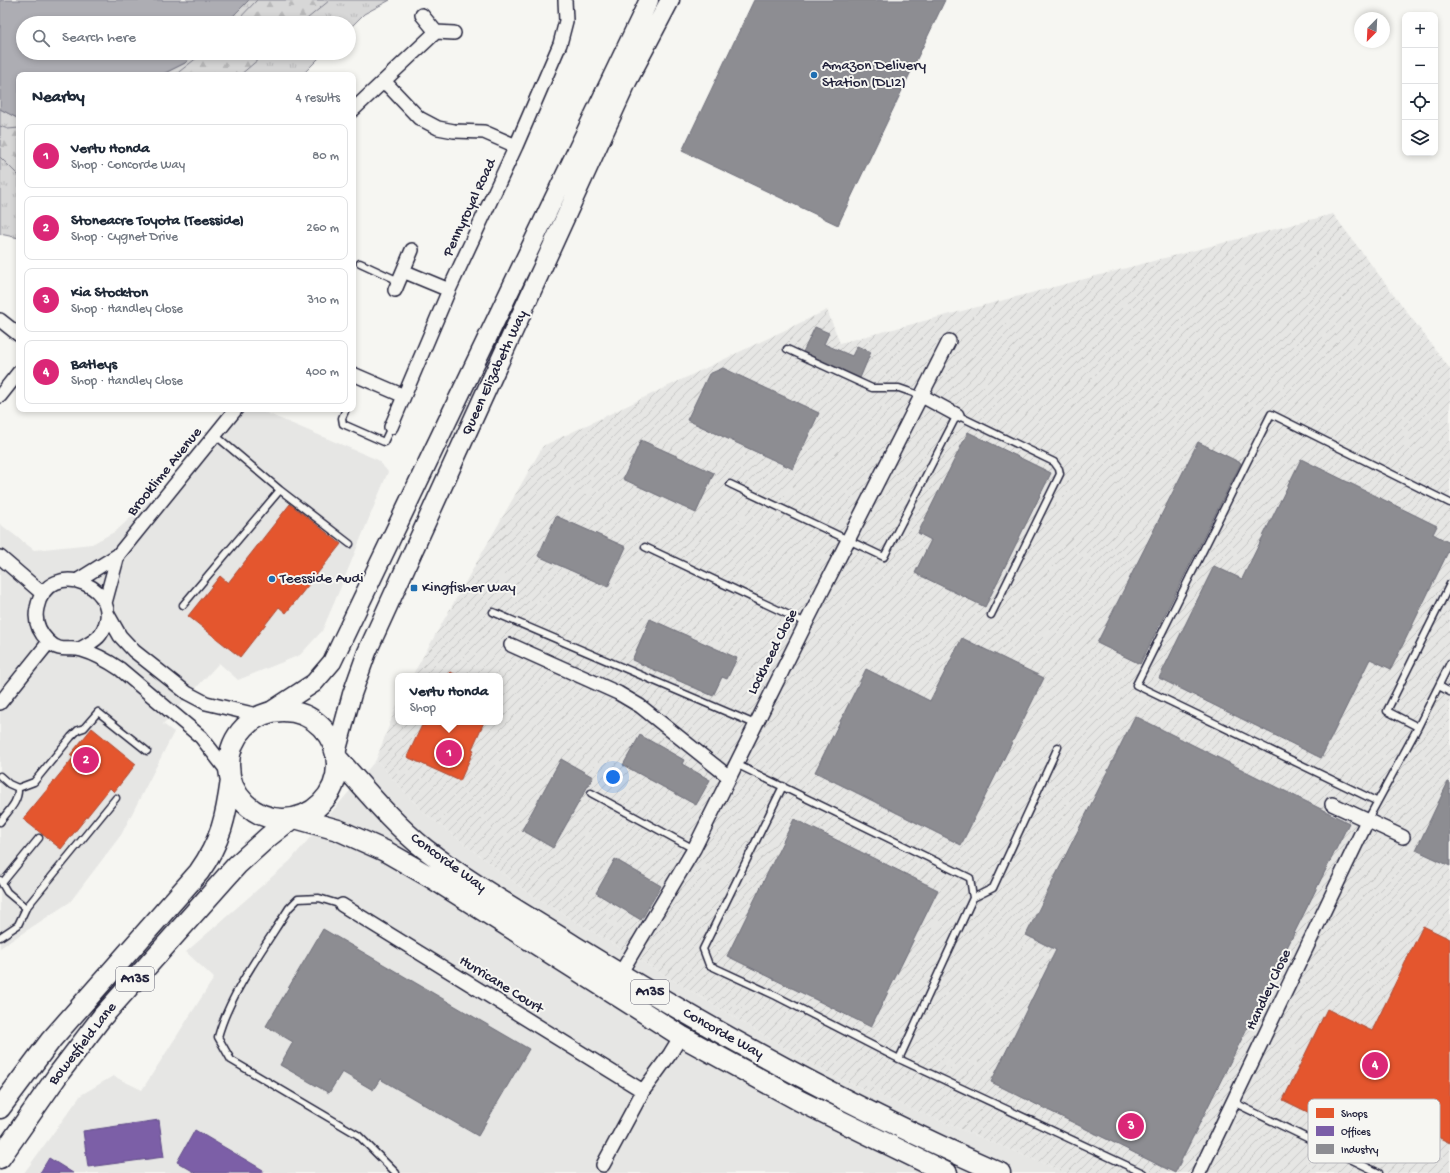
<!DOCTYPE html>
<meta charset="utf-8">
<style>
body{margin:0;font-family:"Gochi Hand",sans-serif;background:#f6f6f7;color:#1f2937}
.controls{position:absolute;right:12px;top:12px;display:grid;overflow:hidden;border-radius:8px;box-shadow:0 2px 6px #0003}
.controls button{width:36px;height:36px;display:grid;place-items:center;padding:0;border:0;border-bottom:1px solid #e0e1e3;background:#fff;color:#1f2937;font:20px sans-serif}
.compass{position:absolute;left:1354px;top:12px;width:36px;height:36px;border-radius:50%;background:#fff;box-shadow:0 2px 6px #0003;rotate:204deg}
.you{position:absolute;left:613px;top:777px;width:14px;height:14px;margin:-10px;border:3px solid #fff;border-radius:50%;background:#1a73e8;box-shadow:0 0 0 6px #1a73e833}
.badge{display:grid;place-items:center;width:26px;height:26px;border-radius:50%;background:#db2777;color:#fff;font-size:13px;font-weight:700}
.pin{position:absolute;translate:-50% -50%;border:2px solid #fff;box-shadow:0 1px 4px #0006}
.popup{position:absolute;left:395px;top:673px;width:108px;height:52px;box-sizing:border-box;display:grid;place-content:center;border-radius:8px;background:#fff;filter:drop-shadow(0 1px 3px #0005);font-size:13px;white-space:nowrap;color:#747a83}
.popup b{font-size:15px;color:#1f2937}
.popup::after{content:'';position:absolute;left:50%;top:100%;margin-left:-8px;border:8px solid transparent;border-top-color:#fff}
.list{margin:0;padding:0;list-style:none}
h2{display:flex;justify-content:space-between;align-items:center;height:52px;margin:0;padding:0 16px;font-size:17px}
h2 small{font-size:13px;font-weight:400;color:#747a83}
.list li{display:grid;grid-template-columns:26px 1fr auto;gap:12px;align-items:center;box-sizing:border-box;height:64px;margin:0 8px 8px;padding:0 8px;border:1px solid #e0e1e3;border-radius:8px}
.list b{display:block;font-size:15px;white-space:nowrap}
.list p{margin:0;font-size:13px;white-space:nowrap;color:#747a83}
.list em{font-size:13px;font-style:normal;color:#747a83}
.icon{flex:none;width:22px;height:22px;fill:none;stroke:currentColor;stroke-width:2;stroke-linecap:round;stroke-linejoin:round}
.map{position:relative;flex:none;width:1450px;height:1173px;overflow:hidden}
.search{position:absolute;background:#fff;box-shadow:0 2px 6px #0003;left:16px;top:16px;width:340px;height:44px;display:flex;align-items:center;gap:10px;box-sizing:border-box;padding:0 14px;border-radius:22px;color:#747a83;font-size:15px}
.panel{position:absolute;background:#fff;box-shadow:0 2px 6px #0003;left:16px;top:72px;width:340px;height:340px;border-radius:8px}
.map>svg:first-child{display:block}
.built{fill:#e6e6e4}
.industrial{fill:url(#industrial-furrows)}
.grass{fill:url(#grass-tufts);stroke:#7c7c89}
.forest{fill:url(#forest-firs);stroke:#7c7c89}
.water{fill:#adadb3;stroke:#757583}
.shops{fill:#e4572e;stroke:#aa4732}
.offices{fill:#7b5ea7;stroke:#604c87}
.industry{fill:#8d8d92;stroke:#6d6d78}
.lines{fill:none;stroke-linecap:round;stroke-linejoin:round}
.lane-casing{stroke:#22223b;stroke-width:9}
.street-casing{stroke:#22223b;stroke-width:16}
.secondary-casing{stroke:#22223b;stroke-width:21}
.primary-casing{stroke:#22223b;stroke-width:23}
.lane{stroke:#f6f6f2;stroke-width:6}
.street{stroke:#f6f6f2;stroke-width:13}
.secondary{stroke:#f6f6f2;stroke-width:18}
.primary{stroke:#f6f6f2;stroke-width:20}
.poi-dot{fill:#1f6fb2;stroke:#f6f6f2;stroke-width:1.5}
.labels{text-anchor:middle;dominant-baseline:central;stroke-width:4;stroke-linejoin:round;paint-order:stroke}
.shield{fill:#f6f6f2;stroke:#626272;stroke-width:1}
.shield-label{font-size:14px;font-weight:bold;fill:#22223b}
.poi-label{font-size:15px;fill:#22223b;stroke:#f6f6f2;text-anchor:start}
.street-label{font-size:15px;fill:#22223b;stroke:#f6f6f2}
.key{fill:#f6f6f2;stroke:#b6b6bb;stroke-width:1}
.key-label{font-size:11px;fill:#22223b}
</style>
<div class="map">
<svg width="1450" height="1173" viewBox="0 0 1450 1173">
<defs>
<pattern id="industrial-furrows" width="10" height="10" patternUnits="userSpaceOnUse"><rect width="10" height="10" fill="#e6e6e4"/><path d="M-1 1l2-2M0 10L10 0M9 11l2-2" fill="none" stroke="#c5c5c4"/></pattern>
<pattern id="grass-tufts" width="24" height="20" patternUnits="userSpaceOnUse"><rect width="24" height="20" fill="#d7d7d7"/><path d="M3 7l-1-3M5 7V3M7 7l1-3M15 17l-1-3M17 17v-4M19 17l1-3" fill="none" stroke="#b8b8b9"/></pattern>
<pattern id="forest-firs" width="22" height="20" patternUnits="userSpaceOnUse"><rect width="22" height="20" fill="#d7d7d7"/><path d="M5 1l3.5 6h-7zM16 11l3.5 6h-7z" fill="#b8b8b9"/></pattern>
</defs>
<rect width="100%" height="100%" fill="#f6f6f2"/>
<filter id="ink" filterUnits="userSpaceOnUse"><feTurbulence type="fractalNoise" baseFrequency=".025" numOctaves="2"/><feDisplacementMap in="SourceGraphic" scale="8" xChannelSelector="R" yChannelSelector="G"/><feConvolveMatrix kernelMatrix="1 2 1 2 8 2 1 2 1" color-interpolation-filters="sRGB"/></filter>
<g filter="url(#ink)">
<!-- built -->
<path class="built" d="M236,409h21l121,51 10,12 -48,117 -18,42 -22,24 -62,25 -19,-17 -56,61 11,8 -53,103 -51,67 -70,46v-424l34,26 58,-6 24,-13 77,-70z
M376,760l46,51 105,81 301,182 238,99h-1042l57,-78 32,-19 29,14 72,-112 -28,-26 104,-91z"/>
<!-- industrial -->
<path class="industrial" d="M1333,214l117,155v804h-384l-238,-99 -301,-182 -105,-81 -46,-51 22,-58v20h102v-46h-88l131,-230 284,-136 13,33z"/>
<!-- grass -->
<path class="grass" d="M249,0h141l-26,14 -15,15v-6h-123z
M195,53h129l-22,22h-141l24,-12z
M0,109l19,10v119l-19,-4z"/>
<!-- forest -->
<path class="forest" d="M257,0h73l-28,23h-67z
M203,53h63l-26,22h-65z
M0,126l8,3 11,-1v48l-19,-19z"/>
<!-- water -->
<path class="water" d="M0,0h249l-23,23h-203v30h172l-10,10 -24,12h-142v44l-19,-10z"/>
<!-- shops -->
<path class="shops" d="M290,504l51,40 -55,69 -7,-6 -39,50 -52,-41 32,-40 8,7z
M450,672l9,4h-11z
M427,722h57l-12,27 2,1 -14,31 -53,-24 15,-32 3,1z
M92,728l44,36 -22,28 -4,-4 -49,61 -38,-30 50,-61 -3,-3z
M1423,926l27,13v204l-73,-36 -16,31 -78,-38 44,-91 45,22z"/>
<!-- offices -->
<path class="offices" d="M159,1120l5,37 -76,10 -5,-36z
M195,1130l68,40 -2,3h-65l-19,-11z
M49,1158l24,15h-33z"/>
<!-- industry -->
<path class="industry" d="M754,0h191l-107,225 -156,-74z
M815,327l14,6 -5,11 28,12 5,-10 14,6 -11,26 -57,-26z
M723,368l96,45 -26,56 -106,-49 22,-46z
M968,432l83,41 -66,134 -70,-34 16,-33 -13,-7z
M641,440l73,33 -18,40 -73,-34z
M1198,442l43,21 -101,201 -43,-21z
M1301,459l136,67 -4,8 17,9v5l-59,121 -21,-10 -49,99 -162,-80 55,-112 28,13z
M556,516l70,31 -18,40 -70,-31z
M650,619l87,39 -10,21 -5,-2 -9,19 -81,-36z
M962,638l82,40 -83,167 -146,-73 51,-103 64,32z
M1135,716l214,107 -174,350 -184,-91 65,-132 -30,-15z
M640,735l44,25 -2,4 28,16 -14,25 -73,-40z
M561,759l32,18 -40,71 -31,-18z
M1448,782l2,1v83l-34,-16z
M794,819l144,71 -67,137 -144,-71z
M615,859l46,27 -20,34 -45,-27z
M323,929l206,120 -51,87 -98,-57 -7,11 -31,-18 -13,21 -49,-28 13,-23 -27,-16z"/>
<g class="lines">
<defs>
<path id="lane" d="M360,263l39,18
M787,349l85,39h27l23,8
M346,409l-4,9 1,6 41,18 7,-15
M215,435l65,55 70,54
M730,484l154,73 73,-142 97,47 5,7 1,5 -69,141
M645,547l161,76
M183,605l97,-115
M493,612l262,112
M1439,686l11,6
M1418,727l-31,-16 63,-127
M736,764l234,114 3,20 -74,161 244,114
M0,776l9,8 9,4c1,14 -10,23 -18,34
M783,786l-80,163 6,16 67,31 123,63
M18,788l16,-6 37,-45 7,-7 6,-2 14,-16 49,39
M591,793l103,56
M1376,801l-240,-116 135,-271 179,89
M1367,821l51,-94 32,-64
M0,880l7,12 19,16 90,-110
M3,882l36,-44
M973,898l20,-10 65,-141
M342,905l-23,-7 -21,1 -9,9c-24,38 -60,87 -71,129l13,23 127,75 38,38
M0,937l18,-12 8,-17
M1233,1102l146,71"/>
<path id="street" d="M422,15l14,17
M384,81l35,37 19,10 16,3 30,1 32,14
M353,110l83,-78 18,1
M403,271l46,19
M395,290l17,-40
M0,320l19,15
M353,374l51,22
M0,396l19,-24
M922,396l35,19
M391,427l58,-137 67,-144 44,-102 6,-23 -1,-21
M118,555l118,-146
M0,557l43,37
M78,580l40,-25 -13,48
M107,613l13,23 14,15 53,42 19,10 55,13
M511,645l107,48 22,13 89,71
M80,649c6,-4 16,-8 20,-14 32,-46 -52,-82 -63,-27 -3,13 2,24 11,33 13,13 21,5 34,9 14,4 26,11 38,19l81,68 28,36
M0,703l49,-61
M1332,804l71,33
M342,905l301,186
M620,974l74,-125 112,-226 143,-282
M603,1165l40,-74 27,-37 11,-18
M1199,1173l168,-352"/>
<path id="secondary" d="M268,713l46,-30 18,-21 317,-662
M336,753l16,-59 15,-42 261,-572 42,-80"/>
<path id="primary" d="M229 765a54 54 0 1 1 108 0a54 54 0 1 1-108 0Z
M337,758c28,31 55,65 88,91 47,36 99,65 149,97 137,85 278,162 426,227
M295,818l43,12 47,21 47,27 249,158 119,65 147,72
M0,1108l51,-68 148,-168c22,-31 27,-55 32,-92
M0,1158l60,-86 42,-55 135,-152 31,-28 23,-18"/>
</defs>
<!-- lane casing -->
<use href="#lane" class="lane-casing"/>
<!-- street casing -->
<use href="#street" class="street-casing"/>
<!-- secondary casing -->
<use href="#secondary" class="secondary-casing"/>
<!-- primary casing -->
<use href="#primary" class="primary-casing"/>
<!-- lane -->
<use href="#lane" class="lane"/>
<!-- street -->
<use href="#street" class="street"/>
<!-- secondary -->
<use href="#secondary" class="secondary"/>
<!-- primary -->
<use href="#primary" class="primary"/>
</g>
</g>
<!-- markers -->
<g class="poi-dot">
<circle cx="814" cy="75" r="4"/>
<circle cx="272" cy="579" r="4"/>
<rect x="410" y="584" width="8" height="8" rx="2"/>
</g>
<g class="labels">
<!-- shield labels -->
<g class="shield">
<rect x="116" y="967" width="38" height="24" rx="3"/>
<rect x="631" y="980" width="38" height="24" rx="3"/>
</g>
<g class="shield-label">
<text x="135" y="979">A135</text>
<text x="650" y="992">A135</text>
</g>
<!-- poi labels -->
<g class="poi-label">
<text x="822" y="66">Amazon Delivery<tspan x="822" dy="17">Station (DLI2)</tspan></text>
<text x="280" y="579">Teesside Audi</text>
<text x="422" y="588">Kingfisher Way</text>
</g>
<!-- street labels -->
<g class="street-label">
<text transform="translate(470 208) rotate(-65)">Pennyroyal Road</text>
<text transform="translate(495 373) rotate(-65)">Queen Elizabeth Way</text>
<text transform="translate(165 472) rotate(-51)">Brooklime Avenue</text>
<text transform="translate(773 652) rotate(-63)">Lockheed Close</text>
<text transform="translate(448 863) rotate(36)">Concorde Way</text>
<text transform="translate(501 985) rotate(32)">Hurricane Court</text>
<text transform="translate(1269 990) rotate(-65)">Handley Close</text>
<text transform="translate(723 1034) rotate(29)">Concorde Way</text>
<text transform="translate(83 1044) rotate(-52)">Bowesfield Lane</text>
</g>
</g>
<!-- legend -->
<rect x="1308" y="1099" width="132" height="64" rx="6" class="key"/>
<rect x="1316" y="1108" width="18" height="10" fill="#e4572e"/>
<rect x="1316" y="1126" width="18" height="10" fill="#7b5ea7"/>
<rect x="1316" y="1144" width="18" height="10" fill="#8d8d92"/>
<g class="key-label">
<text x="1341" y="1117">Shops</text>
<text x="1341" y="1135">Offices</text>
<text x="1341" y="1153">Industry</text>
</g>
</svg>
<div class="controls">
<button>+</button>
<button>−</button>
<button><svg class="icon" aria-label="locate" viewBox="0 0 24 24"><circle cx="12" cy="12" r="6"/><path d="M12 2v4M12 18v4M2 12h4M18 12h4"/></svg></button>
<button><svg class="icon" aria-label="layers" viewBox="0 0 24 24"><path d="M12 4l9 5-9 5-9-5zM3 14l9 5 9-5"/></svg></button>
</div>
<svg class="compass" viewBox="-18 -18 36 36"><path d="M0-13l5 13h-10z" fill="#e53935"/><path d="M0 13l5-13h-10z" fill="#747a83"/></svg>
<div class="you"></div>
<div class="pin badge" style="left:449px;top:753px">1</div>
<div class="popup"><b>Vertu Honda</b>Shop</div>
<div class="pin badge" style="left:86px;top:760px">2</div>
<div class="pin badge" style="left:1131px;top:1126px">3</div>
<div class="pin badge" style="left:1375px;top:1065px">4</div>
<div class="search"><svg class="icon" aria-label="search" viewBox="0 0 24 24"><circle cx="10" cy="10" r="6"/><path d="M15 15l6 6"/></svg>Search here</div>
<section class="panel">
<h2>Nearby<small>4 results</small></h2>
<ul class="list">
<li><span class="badge">1</span><div><b>Vertu Honda</b><p>Shop · Concorde Way</p></div><em>80 m</em></li>
<li><span class="badge">2</span><div><b>Stoneacre Toyota (Teesside)</b><p>Shop · Cygnet Drive</p></div><em>260 m</em></li>
<li><span class="badge">3</span><div><b>Kia Stockton</b><p>Shop · Handley Close</p></div><em>310 m</em></li>
<li><span class="badge">4</span><div><b>Batleys</b><p>Shop · Handley Close</p></div><em>400 m</em></li>
</ul>
</section>
</div>
